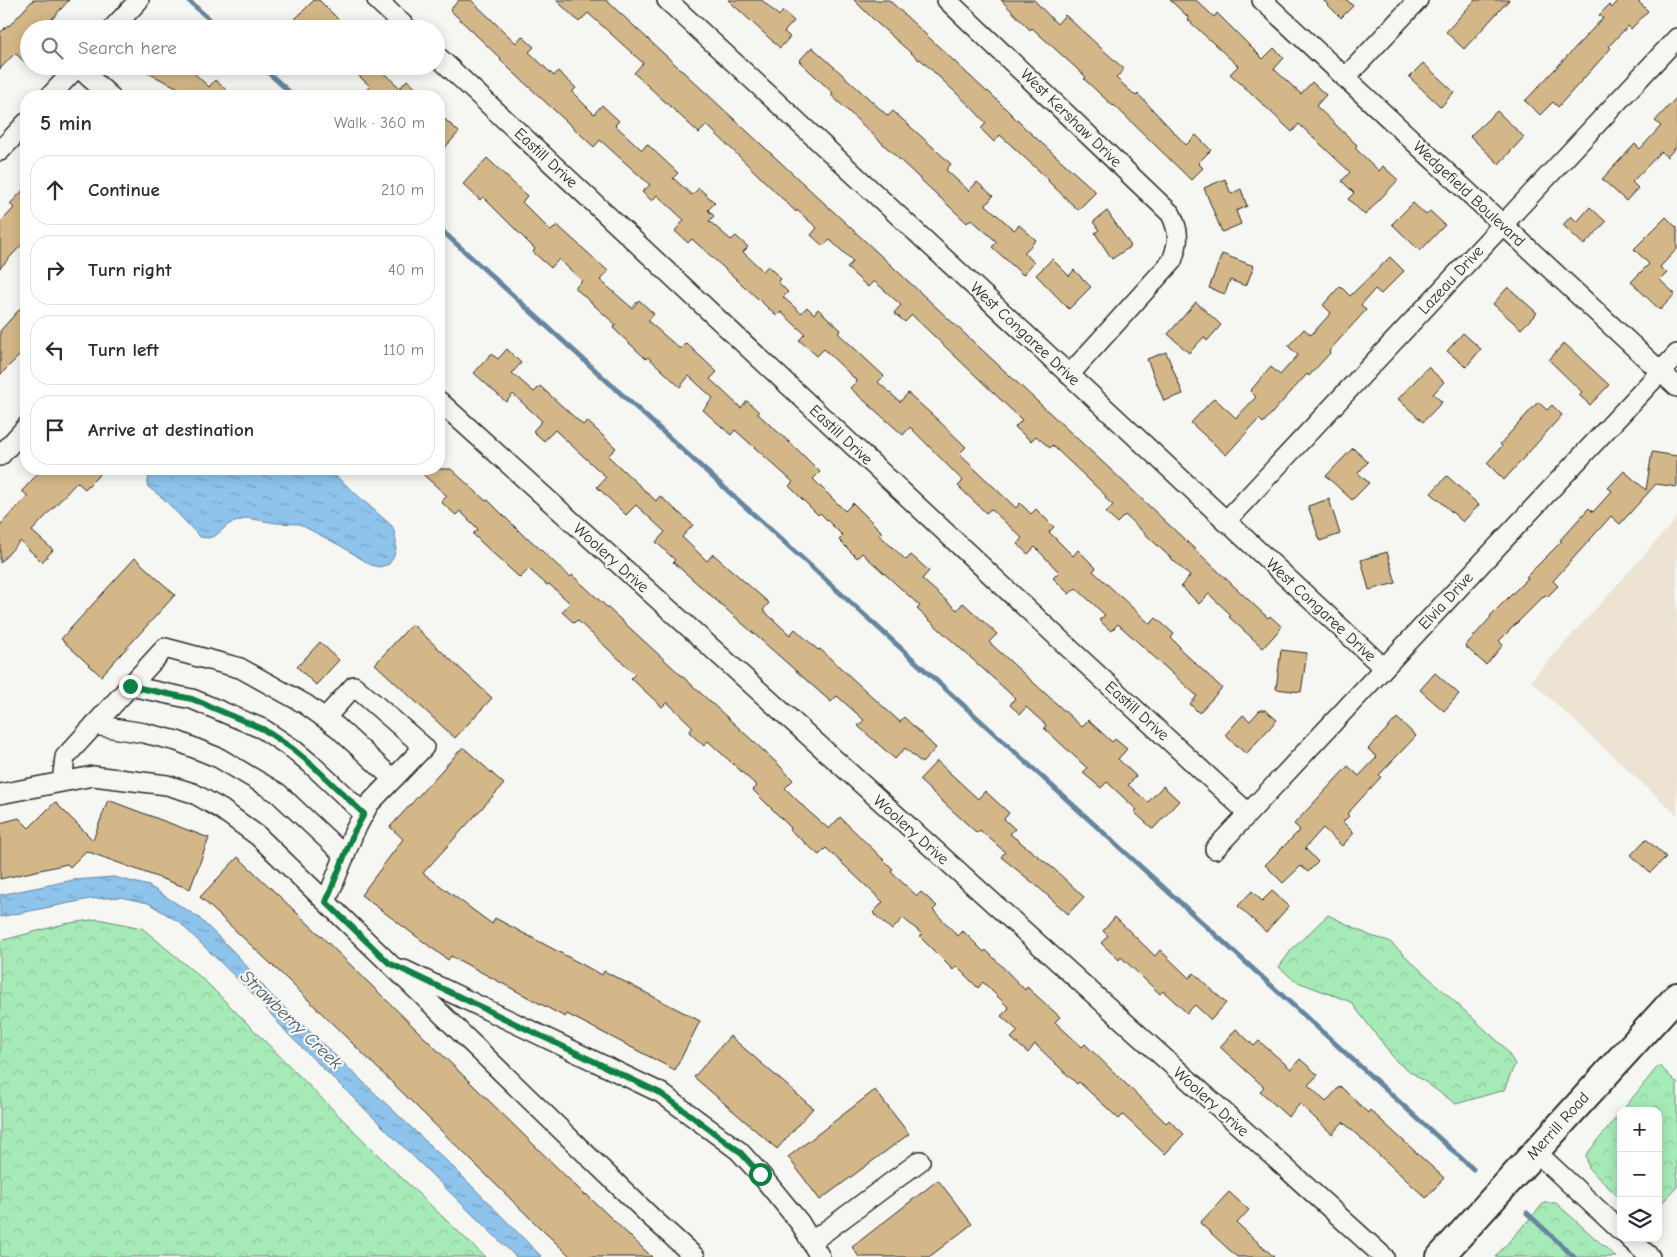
<!DOCTYPE html>
<meta charset="utf-8">
<style>
body{margin:0;font-family:"Comic Neue",sans-serif;background:#f2f2f3;color:#2b2b33}
.controls{position:absolute;right:15px;bottom:15px;display:grid;overflow:hidden;border-radius:10px;box-shadow:0 2px 12px #0003}
.controls button{width:45px;height:45px;display:grid;place-items:center;padding:0;border:0;border-bottom:1px solid #e1e1e2;background:#fff;color:#2b2b33;font:25px sans-serif}
.stop{position:absolute;width:15px;height:15px;margin:-11px;border:4px solid #0b8043;border-radius:50%;background:#fff}
.stop.end{background:#0b8043;border-color:#fff;box-shadow:0 1px 5px #0008}
.list{margin:0;padding:0;list-style:none}
h2{display:flex;justify-content:space-between;align-items:center;height:65px;margin:0;padding:0 20px;font-size:21px}
h2 small{font-size:16px;font-weight:400;color:#7c7c81}
.list li{display:grid;grid-template-columns:32px 1fr auto;gap:15px;align-items:center;box-sizing:border-box;height:70px;margin:0 10px 10px;padding:0 10px;border:1px solid #e1e1e2;border-radius:20px}
.list b{display:block;font-size:19px;white-space:nowrap}
.list em{font-size:16px;font-style:normal;color:#7c7c81}
.icon{flex:none;width:28px;height:28px;fill:none;stroke:currentColor;stroke-width:2;stroke-linecap:round;stroke-linejoin:round}
.map{position:relative;flex:none;width:1677px;height:1257px;overflow:hidden}
.search{position:absolute;background:#fff;box-shadow:0 2px 12px #0003;left:20px;top:20px;width:425px;height:55px;display:flex;align-items:center;gap:12px;box-sizing:border-box;padding:0 18px;border-radius:28px;color:#7c7c81;font-size:19px}
.panel{position:absolute;background:#fff;box-shadow:0 2px 12px #0003;left:20px;top:90px;width:425px;height:385px;border-radius:20px}
.map>svg:first-child{display:block}
.built{fill:#ece3d2}
.forest{fill:url(#forest-crowns);stroke:#688b71}
.water{fill:url(#water-ripples);stroke:#66869f}
.lines{fill:none;stroke-linecap:round;stroke-linejoin:round}
.stream{stroke:#66869f;stroke-width:5}
.building{fill:#d4b788;stroke:#2b2b2b}
.minor-casing{stroke:#2b2b2b;stroke-width:22}
.secondary-casing{stroke:#2b2b2b;stroke-width:30}
.minor{stroke:#f6f6f2;stroke-width:19}
.secondary{stroke:#f6f6f2;stroke-width:26}
.route{stroke:#0b8043;stroke-width:6}
.labels{text-anchor:middle;dominant-baseline:central;stroke-width:4.5;stroke-linejoin:round;paint-order:stroke}
.street-label{font-size:16px;fill:#2b2b2b;stroke:#f6f6f2}
.water-label{font-size:18px;font-style:italic;fill:#495965;stroke:#f6f6f2}
</style>
<div class="map">
<svg width="1677" height="1257" viewBox="0 0 1677 1257">
<defs>
<pattern id="forest-crowns" width="20" height="18" patternUnits="userSpaceOnUse" patternTransform="scale(1.25)"><rect width="20" height="18" fill="#a6ebb7"/><path d="M2 6a3 3 0 1 1 6 0M12 15a3 3 0 1 1 6 0" fill="none" stroke="#8fca9e"/></pattern>
<pattern id="water-ripples" width="26" height="14" patternUnits="userSpaceOnUse" patternTransform="scale(1.25)"><rect width="26" height="14" fill="#8ec3ec"/><path d="M2 4q2-2 4 0t4 0M15 11q2-2 4 0t4 0" fill="none" stroke="#749fbf"/></pattern>
</defs>
<rect width="100%" height="100%" fill="#f6f6f2"/>
<filter id="ink" filterUnits="userSpaceOnUse"><feTurbulence type="fractalNoise" baseFrequency=".02" numOctaves="2"/><feDisplacementMap in="SourceGraphic" scale="10" xChannelSelector="R" yChannelSelector="G"/><feConvolveMatrix kernelMatrix="1 2 1 2 8 2 1 2 1" color-interpolation-filters="sRGB"/></filter>
<g filter="url(#ink)">
<!-- built -->
<path class="built" d="M1677,518v297l-146,-134z"/>
<!-- forest -->
<path class="forest" d="M1328,915l43,21 18,5 115,106 11,17 -11,26 -48,14 -59,-42 -46,-60 -56,-21 -16,-14 13,-18z
M98,919l44,9 63,53 181,182 99,94h-485v-316l64,-17z
M1659,1065l18,18v104l-19,20v-96h-36z
M1621,1112v87l-32,-30 -3,-14z
M1544,1203h12l60,54h-121z"/>
<!-- water -->
<path class="water" d="M153,469h175l64,57c6,14 6,26 -3,38l-9,3 -9,-2 -30,-19 -42,-22 -23,-1 -29,-5 -18,6 -14,12 -7,2 -8,-1 -36,-38 -17,-13 2,-10z
M114,877l35,9 49,31 40,39 31,37 184,174 89,90h-26l-226,-221 -36,-41 -75,-73 -31,-19 -28,-6 -30,2 -90,18v-22l73,-15z"/>
<g class="lines">
<!-- stream -->
<path class="stream" d="M188,0l32,29
M261,66l33,30
M439,228l1034,941
M1527,1213l47,44"/>
</g>
<!-- building -->
<path class="building" d="M33,0h36l-26,29h-14v37l-14,-13 -15,16v-36l8,-8 1,1z
M314,0h5l29,29h-63z
M459,0h12l45,43 6,-7 12,11 -5,5 25,24 4,-5 18,17 -4,4 22,22 8,-9 17,16 -4,4 27,25 5,-6 31,29 -5,5 19,17 7,-7 16,15 -7,7 6,6 -5,5 22,19 5,-4 12,11 -5,5 20,19 5,-5 13,13 -3,3 10,10 -5,5 18,16 6,-6 7,7 4,-5 23,21 -3,3 46,43 -6,6 22,20 8,-9 31,28 27,26 -7,7 57,54 4,-5 11,11 5,-5 18,18 -5,5 24,24 5,-6 18,18 -3,3 57,53 6,-6 18,16 -3,4 9,9 -1,1 43,40 -23,25 -9,-9 7,-8 -79,-72 -7,7 -12,-11 6,-5 -29,-27 -7,6 -16,-16 6,-6 -24,-25 -7,7 -11,-10 5,-6 -31,-29 -5,4 -28,-27 5,-5 -53,-54 -7,8 -53,-47 7,-7 -33,-32 -7,7 -18,-16 6,-6 -24,-22 -4,4 -85,-77 -4,4 -13,-12 9,-11 -27,-25 -5,6 -10,-9 8,-7 -50,-45 -6,7 -94,-87 1,-1 -51,-49z
M556,0h50l504,469 128,121 30,28 2,-2 12,11 -19,21 -34,-31 2,-2 -22,-21 -10,10 -18,-18 9,-10 -65,-61 -8,8 -11,-10 7,-8 -8,-7 1,-2 -54,-51 -2,3 -14,-12 -5,5 -16,-14 7,-7 -110,-105 -7,7 -11,-9 7,-8 -27,-24 -6,6 -21,-19 6,-7 -23,-21 -7,6 -12,-11 6,-7 -20,-18 -1,2 -89,-87 -8,8 -65,-60 9,-10 -55,-50 -9,9z
M728,0h34l17,16 4,-5 11,10 -10,11 6,5 -10,11z
M854,0h35l98,92 1,-1 38,38 70,63 -18,18 -30,-29 1,-1 -49,-45 -6,7 -13,-13 5,-6 -14,-15 -52,-49 -1,1 -42,-37z
M1001,0h33l23,24 8,-9 59,54 -8,9 20,18 2,-2 48,51 10,-10 15,15 -13,13 5,5 -12,12 -77,-75 -1,1 -29,-27 2,-2 -54,-49 -2,2z
M1170,0h26l18,17 3,-4 46,46 11,-11 10,10 -10,11 27,25 11,-12 14,13 -10,11 41,39 -2,3 24,23 4,-5 15,14 -33,35 -17,-16 6,-6 -12,-12 8,-9 -51,-48 -7,8 -41,-39 -21,-19 8,-8 -51,-47 2,-1z
M1323,0h24l6,6 -12,12z
M1475,0h34l-45,49 -18,-17z
M1619,0h18l11,11 -17,18 -3,-3 -19,20 2,2 -53,59 -5,-5 -13,13 -15,-14 78,-83 -4,-3 10,-10 3,3z
M812,47l76,69 5,-5 30,27 28,26 -5,6 23,21 8,-9 16,14 -7,9 28,25 5,-5 17,15 -12,13 10,9 -11,13 -31,-28 5,-5 -26,-23 -4,4 -136,-128 2,-2 -34,-32z
M1423,63l31,29 -13,15 -32,-30z
M133,66h48l12,6 16,15 6,-7 18,16h-50l4,-4z
M348,66h28l24,22 7,-8 17,16h-49l-8,-7 3,-3z
M1677,97v49l-10,11 -6,-5 -29,30 6,6 -12,13 -24,-22 33,-35 5,5 21,-23 -6,-5z
M1497,111l27,26 -25,27 -29,-28z
M439,114l20,18 -20,22z
M487,158l40,38 -5,6 29,29 6,-6 51,46 -8,9 32,28 7,-8 15,14 -6,7 32,28 6,-6 31,29 -7,7 31,29 6,-7 12,11 -1,2 41,37 21,21 -7,7 32,32 8,-8 29,29 -3,3 27,25 5,-5 18,16 -7,8 35,31 6,-7 9,8 25,23 -8,8 93,85 6,-7 24,22 3,-3 12,10 -9,10 18,17 -8,9 20,17 15,-16 16,15 -26,28 -19,-17 3,-2 -30,-28 -6,6 -18,-15 4,-5 -43,-40 2,-3 -20,-18 -6,7 -10,-9 5,-7 -98,-89 3,-3 -58,-53 -5,5 -18,-18 4,-4 -23,-23 -2,2 -29,-29 4,-4 -58,-52 -4,5 -28,-25 10,-12 -24,-22 -9,11 -32,-30 -2,2 -33,-31 3,-3 -41,-37 7,-7 -23,-22 -8,9 -18,-16 2,-3 -52,-52 -3,3 -17,-16z
M1225,179l6,15 10,-5 6,17 -11,5 5,13 -19,8 -18,-44z
M26,187v53l-26,28v-45l14,-15 -4,-4z
M1413,203l13,12 4,-4 15,14 -25,26 -28,-27z
M1590,207l16,15 -22,23 -21,-20 8,-9 6,6z
M1107,211l24,35 -19,13 -17,-26 4,-3 -6,-8z
M1666,217l11,11v21l-17,18 7,6 -7,7 15,14 -15,16 -29,-28 18,-18 -15,-15z
M1222,254l32,12 -8,20 -16,-6 -5,14 -16,-6z
M1390,257l14,14 -23,23 -6,-5 -14,16 5,5 -37,41 1,2 -21,23 -2,-2 -44,49 -4,-4 -33,36 -35,-32 23,-25 22,20 20,-21 -6,-6 21,-24 9,8 18,-20 -10,-9 16,-17 7,6 20,-22 -8,-8 17,-19 10,10z
M1052,259l17,17 5,-6 17,17 -22,22 -33,-34z
M1508,287l29,26 -16,16 -28,-25z
M26,302v47l-26,26v-44z
M1196,302l25,23 -14,16 -3,-4 -15,16 -21,-19z
M1463,333l18,16 -15,18 -19,-16z
M1564,343l45,42 -19,20 -11,-10 3,-3 -33,-32z
M507,349l14,14 -9,10 22,19 6,-6 43,39 4,-4 29,27 -8,8 48,45 4,-5 33,29 -11,12 25,24 6,-7 56,49 -6,7 27,25 5,-6 23,21 2,-1 80,73 4,-5 32,31 -14,15 -17,-15 -10,11 -37,-33 6,-6 -27,-24 -6,6 -158,-140 2,-2 -19,-18 9,-10 -29,-27 -10,10 -29,-28 9,-10 -51,-47 -11,11 -11,-10 9,-10 -29,-27 -7,8 -32,-29 17,-19 7,5z
M1166,352l17,42 -19,7 -17,-42z
M1428,367l16,15 -11,12 9,8 -19,20 -25,-23z
M1538,402l9,8 5,-5 10,10 -58,65 -17,-17 15,-17 -2,-2z
M1353,448l15,14 -10,11 11,10 -17,17 -26,-24z
M1652,452l25,4v31l-21,-3 -36,40 -9,-8 -58,65 5,5 -11,11 -2,-2 -46,46 4,4 -17,20 -21,-19 26,-29 -1,-1 38,-38 -2,-1 36,-36 -2,-1 29,-32 4,4 19,-21 -4,-3 16,-17 22,19z
M42,469h63l-20,20 -8,-7 -45,49 21,19 -11,12 -22,-21 -20,22v-38l28,-29 -6,-5z
M417,469h34l35,32 2,-1 38,38 1,-1 43,40 2,-2 206,189 15,16 -8,8 22,22 22,19 11,-12 53,52 -2,3 26,24 4,-4 16,14 -4,4 25,26 5,-5 21,21 2,-2 39,40 2,-3 33,30 -5,5 27,25 3,-3 81,79 3,-3 15,14 -19,20 -42,-39 -4,4 -40,-37 -2,2 -42,-40 -7,9 -17,-15 7,-7 -17,-15 8,-8 -26,-26 -5,6 -22,-22 -3,4 -33,-33 2,-3 -19,-16 -11,12 -19,-17 10,-11 -57,-54 -7,7 -29,-25 1,-2 -38,-38 4,-4 -49,-45 -4,5 -15,-14 4,-5 -26,-25 -5,5 -31,-29 4,-4 -58,-54 -3,3 -12,-11 8,-9 -21,-19 -2,1 -18,-16 -9,9 -37,-34 -10,-10 5,-5 -18,-18 -4,4 -15,-13 6,-6z
M1447,476l32,29 -16,17 -32,-29z
M1329,499l11,35 -20,7 -12,-35z
M1387,552l9,31 -27,7 -8,-30z
M135,558l40,37 -74,81 -40,-37z
M412,624l80,74 -37,40 -80,-74z
M320,642l19,18 -23,25 -19,-18z
M1281,650l26,3 -6,39 -25,-3z
M1435,673l24,21 -15,17 -24,-21z
M1260,710h5l12,10 -31,34 -21,-19 18,-20 7,6z
M1397,718l19,18 -37,39 2,2 -34,37 2,2 -6,6 11,11 -12,13 -19,-18 -18,20 13,14 -10,10 -7,-6 -18,17 -18,-18 35,-35 -6,-6 54,-58 11,10 18,-19 -9,-8z
M463,747l41,37 -81,89 69,51 3,-6 107,57 2,-4 96,50 -25,49 -108,-56 -2,3 -114,-61 -3,4 -87,-65 42,-56 -13,-12z
M937,761l41,38 7,-8 24,22 -5,6 11,10 -5,5 44,35 30,28 -16,17 -31,-28 -36,-29 4,-5 -25,-22 -3,3 -58,-53z
M108,800l101,38 -19,51 -104,-38 -16,16 -3,-3 -67,15v-56l19,-5 10,10 26,-26 38,38z
M1646,839l20,18 -16,16 -19,-18z
M238,857l79,75 268,263 1,-1 66,63h-81l-33,-31 -250,-246 -88,-83z
M1252,891l10,10 10,-10 17,15 -23,26 -28,-26z
M1115,917l40,39 5,-6 29,28 5,-5 32,30 -15,17 -16,-15 -8,8 -24,-22 -3,3 -39,-37 -2,3 -18,-17 7,-7 -5,-5z
M1236,1029l18,17 5,-5 32,28 9,-10 18,16 -10,10 18,17 14,-16 28,27 2,-3 74,68 -18,20 -83,-76 -11,12 -32,-30 -12,13 -28,-26 4,-4 -44,-40z
M730,1036l83,72 -36,41 -83,-72z
M875,1090l34,44 -89,66 -32,-43z
M938,1180l34,44 -43,33h-70l-7,-10z
M1229,1192l20,18 -12,13 37,34h-37l-37,-34z"/>
<g class="lines">
<defs>
<path id="minor" d="M377,0l31,29
M667,0l717,668
M947,0l224,214c9,19 8,28 1,47l-103,114
M1262,0l415,387
M112,29l27,-29
M436,55l649,608 163,150
M78,67l32,29
M1345,78l73,-78
M50,96l28,-30
M0,151l26,-28
M439,401l945,856
M0,456l26,-29
M1225,522l452,-484
M130,686l62,13 71,30 30,20 18,15 53,50
M325,718l29,-32 70,61 -55,57 -15,28 -28,70
M94,725l50,8 33,8 42,17 59,35 67,63
M62,782l3,-25 100,-109 75,20 65,36 32,23 56,52
M0,794l93,-18 74,9 26,8 28,16 37,27 393,381 44,40
M1215,849l462,-495
M404,970l257,123 78,58 21,23 40,49 20,34
M1535,1151l86,80
M1629,1238l21,19
M811,1242l109,-81"/>
<path id="secondary" d="M1440,1257l237,-261"/>
</defs>
<!-- minor casing -->
<use href="#minor" class="minor-casing"/>
<!-- secondary casing -->
<use href="#secondary" class="secondary-casing"/>
<!-- minor -->
<use href="#minor" class="minor"/>
<!-- secondary -->
<use href="#secondary" class="secondary"/>
</g>
</g>
<g class="lines" filter="url(#ink)">
<!-- route -->
<path class="route" d="M130,686l62,13 71,30 30,20 18,15 53,50 -10,18 -28,70 63,61 271,130 79,58 21,23"/>
</g>
<g class="labels">
<!-- street labels -->
<g class="street-label">
<text transform="translate(1071 118) rotate(44)">West Kershaw Drive</text>
<text transform="translate(546 158) rotate(43)">Eastill Drive</text>
<text transform="translate(1469 194) rotate(43)">Wedgefield Boulevard</text>
<text transform="translate(1451 280) rotate(-47)">Lazeau Drive</text>
<text transform="translate(1025 334) rotate(43)">West Congaree Drive</text>
<text transform="translate(841 435) rotate(43)">Eastill Drive</text>
<text transform="translate(611 558) rotate(42)">Woolery Drive</text>
<text transform="translate(1446 601) rotate(-47)">Elvia Drive</text>
<text transform="translate(1321 610) rotate(43)">West Congaree Drive</text>
<text transform="translate(1137 711) rotate(42)">Eastill Drive</text>
<text transform="translate(911 830) rotate(42)">Woolery Drive</text>
<text transform="translate(1211 1102) rotate(42)">Woolery Drive</text>
<text transform="translate(1558 1126) rotate(-48)">Merrill Road</text>
</g>
<!-- water labels -->
<g class="water-label">
<text transform="translate(291 1020) rotate(44)">Strawberry Creek</text>
</g>
</g>
</svg>
<div class="controls">
<button>+</button>
<button>−</button>
<button><svg class="icon" aria-label="layers" viewBox="0 0 24 24"><path d="M12 4l9 5-9 5-9-5zM3 14l9 5 9-5"/></svg></button>
</div>
<div class="stop" style="left:760px;top:1174px"></div>
<div class="stop end" style="left:130px;top:686px"></div>
<div class="search"><svg class="icon" aria-label="search" viewBox="0 0 24 24"><circle cx="10" cy="10" r="6"/><path d="M15 15l6 6"/></svg>Search here</div>
<section class="panel">
<h2>5 min<small>Walk · 360 m</small></h2>
<ul class="list">
<li><svg class="icon" aria-label="ahead" viewBox="0 0 24 24"><path d="M12 20V5M6 11l6-6 6 6"/></svg><div><b>Continue</b></div><em>210 m</em></li>
<li><svg class="icon" aria-label="right" viewBox="0 0 24 24"><path d="M7 20v-9h11M14 6l5 5-5 5"/></svg><div><b>Turn right</b></div><em>40 m</em></li>
<li><svg class="icon" aria-label="left" viewBox="0 0 24 24"><path d="M17 20v-9H6M10 6l-5 5 5 5"/></svg><div><b>Turn left</b></div><em>110 m</em></li>
<li><svg class="icon" aria-label="arrive" viewBox="0 0 24 24"><path d="M6 21V4h12l-3 4 3 4H6"/></svg><div><b>Arrive at destination</b></div></li>
</ul>
</section>
</div>
